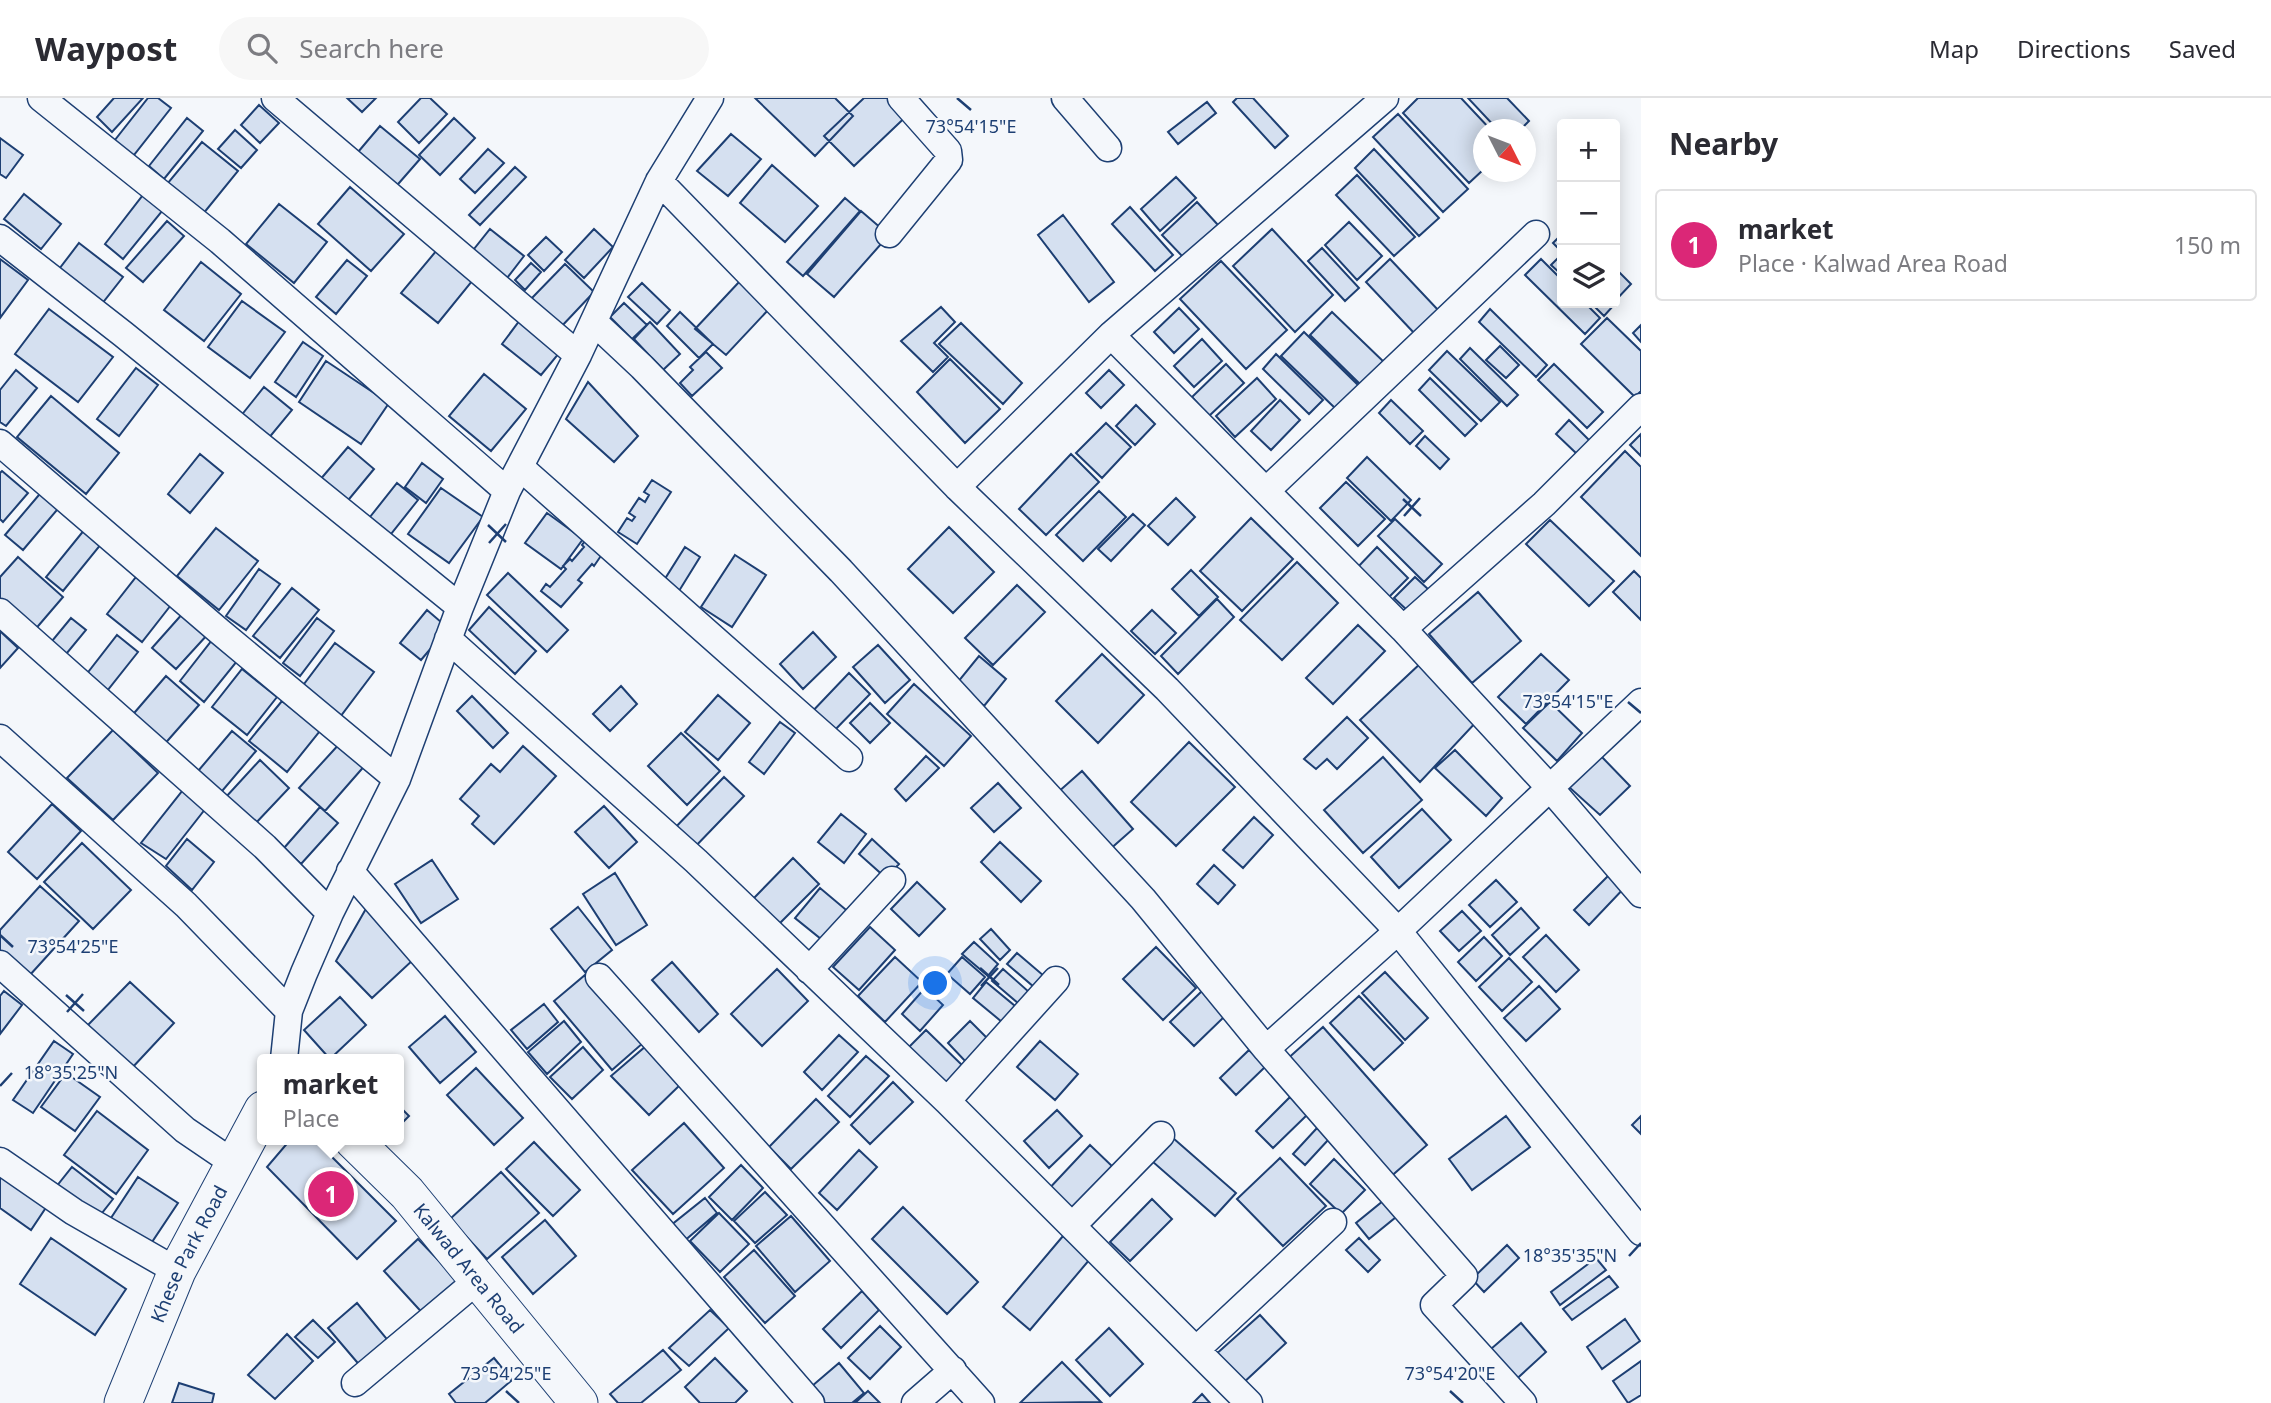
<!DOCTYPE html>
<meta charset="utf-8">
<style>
body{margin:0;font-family:"Noto Sans",sans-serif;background:#f7f7f7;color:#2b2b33}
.controls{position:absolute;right:21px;top:21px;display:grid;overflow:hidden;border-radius:7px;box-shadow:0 4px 18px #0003}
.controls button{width:63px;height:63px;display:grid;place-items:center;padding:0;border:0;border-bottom:2px solid #e1e1e2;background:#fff;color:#2b2b33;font:35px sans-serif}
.compass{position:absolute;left:1473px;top:21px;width:63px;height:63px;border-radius:50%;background:#fff;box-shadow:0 4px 18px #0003;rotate:132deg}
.you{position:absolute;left:936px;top:886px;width:24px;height:24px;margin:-18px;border:5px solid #fff;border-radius:50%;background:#1a73e8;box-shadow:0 0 0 10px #1a73e833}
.badge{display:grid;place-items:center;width:46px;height:46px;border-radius:50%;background:#db2777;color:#fff;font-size:23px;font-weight:700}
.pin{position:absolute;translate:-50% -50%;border:4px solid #fff;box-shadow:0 2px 7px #0006}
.popup{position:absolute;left:257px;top:956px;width:147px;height:91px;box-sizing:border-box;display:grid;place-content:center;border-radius:7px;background:#fff;filter:drop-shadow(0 2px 5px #0005);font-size:23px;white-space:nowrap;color:#7c7c81}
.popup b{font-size:26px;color:#2b2b33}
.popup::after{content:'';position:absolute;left:50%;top:100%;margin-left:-14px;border:14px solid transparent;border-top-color:#fff}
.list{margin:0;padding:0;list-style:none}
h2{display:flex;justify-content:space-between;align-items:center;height:91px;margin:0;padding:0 28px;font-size:30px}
h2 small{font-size:23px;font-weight:400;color:#7c7c81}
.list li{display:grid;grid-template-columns:46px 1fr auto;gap:21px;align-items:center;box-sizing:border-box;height:112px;margin:0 14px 14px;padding:0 14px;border:2px solid #e1e1e2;border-radius:7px}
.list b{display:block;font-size:26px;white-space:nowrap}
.list p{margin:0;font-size:23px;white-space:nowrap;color:#7c7c81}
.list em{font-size:23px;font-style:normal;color:#7c7c81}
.icon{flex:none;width:38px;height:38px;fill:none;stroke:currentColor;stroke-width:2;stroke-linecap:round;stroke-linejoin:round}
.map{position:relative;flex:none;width:1641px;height:1305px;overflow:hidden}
header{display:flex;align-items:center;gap:42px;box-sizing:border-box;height:98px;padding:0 35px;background:#fff;border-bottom:2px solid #e1e1e2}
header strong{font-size:33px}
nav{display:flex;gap:38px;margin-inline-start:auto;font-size:24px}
.search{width:490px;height:63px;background:#f7f7f7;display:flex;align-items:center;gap:18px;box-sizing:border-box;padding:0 24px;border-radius:38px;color:#7c7c81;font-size:26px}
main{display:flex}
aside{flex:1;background:#fff}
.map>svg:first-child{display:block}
.building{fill:#d5e0f0;stroke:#1d3f73;stroke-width:2}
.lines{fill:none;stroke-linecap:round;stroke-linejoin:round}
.street-casing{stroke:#1d3f73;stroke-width:29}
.secondary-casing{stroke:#1d3f73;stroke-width:39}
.street{stroke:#f4f7fb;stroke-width:26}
.secondary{stroke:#f4f7fb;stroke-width:37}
.ticks{fill:none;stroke:#1d3f73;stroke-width:2.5}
.labels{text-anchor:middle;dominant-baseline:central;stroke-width:5;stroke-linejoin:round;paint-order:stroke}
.street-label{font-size:19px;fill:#1d3f73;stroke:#f4f7fb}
.ticks-label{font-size:18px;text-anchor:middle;fill:#1d3f73;stroke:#f4f7fb;stroke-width:5;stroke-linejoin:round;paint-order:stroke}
</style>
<header>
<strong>Waypost</strong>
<div class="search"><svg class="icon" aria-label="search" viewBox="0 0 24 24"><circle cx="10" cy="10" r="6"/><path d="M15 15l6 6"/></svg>Search here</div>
<nav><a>Map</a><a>Directions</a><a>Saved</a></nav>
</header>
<main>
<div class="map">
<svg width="1641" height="1305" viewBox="0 0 1641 1305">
<rect width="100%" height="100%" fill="#f4f7fb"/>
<!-- building -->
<path class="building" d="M114,0h29l-31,34 -15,-15z
M148,0h10l13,10 -41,52 -19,-15z
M347,0h29l-14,14z
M421,0h9l17,16 -28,29 -21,-21z
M755,0h80l18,18 -38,40z
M864,0h43l9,9 -62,59 -30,-30z
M1237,0h16l35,38 -13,12 -42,-46z
M1418,0h43l30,32h-7v39l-15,14 -66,-70z
M1468,0h39l22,23 -9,9h-22z
M1207,4l9,11 -38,31 -10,-12z
M259,7l20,18 -19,20 -19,-18z
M1398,16l70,75 -25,23 -70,-75z
M187,20l16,13 -39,48 -15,-13z
M454,20l21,20 -35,37 -21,-20z
M380,28l40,33 -28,32 -39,-33z
M235,32l22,20 -16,18 -23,-19z
M731,36l30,25 -33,37 -31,-25z
M0,40l23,17 -17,23 -6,-4z
M202,44l36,29 -35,43 -36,-30z
M488,51l16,14 -29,30 -15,-14z
M1374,51l65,69 -20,18 -64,-68z
M772,67l46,41 -33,36 -45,-39z
M515,69l11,10 -46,48 -11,-10z
M1357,77l58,62 -21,19 -58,-61z
M1176,79l20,21 -36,33 -19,-22z
M350,89l54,47 -33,37 -53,-47z
M24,96l37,30 -20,25 -37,-30z
M143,97l20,15 -40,49 -18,-15z
M845,100l15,13 -57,65 -16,-14z
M1197,104l21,23 -35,32 -21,-22z
M279,106l48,38 -33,41 -48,-39z
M1130,109l43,48 -18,16 -43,-47z
M861,113l28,24 -55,62 -27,-23z
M1063,117l51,67 -25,20 -51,-67z
M167,123l17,15 -41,46 -17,-14z
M1349,124l33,34 -25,24 -32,-35z
M490,131l34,27 -20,26 -34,-28z
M594,131l19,18 -29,31 -19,-18z
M1272,131l61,66 -38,37 -62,-66z
M1562,136v18l-9,-9z
M546,139l16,15 -18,19 -16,-16z
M79,145l44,34 -26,33 -44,-33z
M1322,150l37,40 -14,13 -37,-40z
M437,152l36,30 -35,43 -37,-30z
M1561,157l1,2v18l-11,-10z
M0,161l28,21 -28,38z
M1390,161l49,52 -24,23 -49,-52z
M1541,161l21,21v23h23l15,15 -15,16 -60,-59z
M347,162l20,16 -31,38 -20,-17z
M1221,163l66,69 -41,39 -66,-70z
M201,164l40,32 -37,47 -40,-31z
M531,165l10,9 -16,18 -10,-10z
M565,166l29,28 -34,36 -30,-28z
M1615,170l16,16 -16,17z
M740,183l30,27 -44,47 -31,-26z
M642,185l28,27 -13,14 -29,-27z
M242,203l43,31 -35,46 -42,-31z
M624,205l23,22 -14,15 -23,-23z
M1591,205h19l3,3 -9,10z
M941,209l14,15 -21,21 14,14 -15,15 -32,-31z
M1179,210l20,21 -25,24 -20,-21z
M49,211l64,48 -35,45 -63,-48z
M1490,211l57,56 -11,12 -57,-55z
M680,214l33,32 -14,14 -32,-32z
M1332,214l54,52 -23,23 -53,-52z
M1607,220l34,33v40l-6,6 -54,-53z
M520,222l40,32 -19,23 -39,-31z
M650,224l30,32 -17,16 -30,-32z
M961,225l61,60 -19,21 -64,-60z
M1641,227v17l-8,-9z
M1304,234l55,54 -23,23 -55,-53z
M1202,241l20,22 -28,26 -20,-21z
M303,244l20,14 -27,41 -21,-15z
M1500,248l19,19 -13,13 -20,-18z
M1470,250l48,47 -11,11 -47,-47z
M1447,253l53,51 -19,19 -52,-51z
M706,254l16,16 -30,28 -12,-13 13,-13 -3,-3z
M1276,256l47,46 -14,14 -46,-45z
M950,261l50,50 -35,34 -48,-51z
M326,263l63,42 -28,41 -62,-42z
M1226,266l18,19 -35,33 -17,-19z
M1554,266l49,48 -16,16 -49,-48z
M136,270l22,17 -39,51 -22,-17z
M16,272l21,18 -31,38 -6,-4v-32z
M1109,272l15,15 -23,23 -15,-15z
M484,276l42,35 -35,42 -42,-35z
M1257,280l19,21 -41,38 -19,-21z
M1430,280l47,46 -12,12 -46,-46z
M588,284l50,54 -24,26 -48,-43z
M264,289l28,23 -29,35 -27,-23z
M51,298l68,57 -33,41 -69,-57z
M1280,302l20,20 -29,30 -20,-19z
M1391,302l32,31 -13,13 -31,-31z
M1136,307l19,19 -20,21 -19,-19z
M1569,322l21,21 -13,13 -21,-20z
M1106,325l25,24 -29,31 -26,-25z
M1641,336v22l-11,-11z
M1425,338l24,23 -9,10 -24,-23z
M348,349l26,22 -29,35 -26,-23z
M1625,353l16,16v89l-60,-59z
M200,356l23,19 -33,40 -22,-19z
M1071,356l28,28 -53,53 -27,-26z
M1367,359l44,43 -20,21 -44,-43z
M422,365l21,16 -17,24 -21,-16z
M2,373l26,22 -25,29 -3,-3v-46z
M652,382l19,12 -34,52 -19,-12 9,-14 5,3 3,-4 -6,-4 10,-15 6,4 4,-7 -5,-3z
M1346,384l39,37 -27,27 -38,-38z
M397,385l21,17 -31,39 -21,-17z
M441,390l42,29 -34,46 -41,-29z
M44,391l18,15 -39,46 -18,-15z
M1099,393l27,26 -43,44 -27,-26z
M1176,400l19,19 -27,28 -20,-19z
M547,415l36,26 -22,30 -36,-26z
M1133,416l12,11 -34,36 -13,-12z
M1251,420l42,41 -51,52 -42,-40z
M1395,421l47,45 -18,18 -46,-46z
M1550,422l64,61 -25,25 -63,-62z
M949,429l45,45 -41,41 -45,-44z
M216,430l42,33 -39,49 -42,-34z
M85,431l17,14 -39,48 -17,-14z
M591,435l16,14 -13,19 -2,-2 -14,16 4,3 -21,24 -20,-16 5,-7 4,3 16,-18 -3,-3 7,-7 2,2 12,-14 -2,-2z
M685,449l15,10 -21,34 -16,-9z
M1377,449l31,31 -21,21 -31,-30z
M735,457l31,20 -34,52 -31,-20z
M18,459l45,40 -30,35 -33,-28v-27z
M1297,464l41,41 -56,57 -42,-40z
M259,471l21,15 -34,46 -20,-14z
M1191,472l27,27 -19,19 -27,-27z
M1634,473l7,7v42l-28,-28z
M508,475l60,57 -21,22 -60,-57z
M136,479l35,28 -29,37 -35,-28z
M1415,479l14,13 -21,21 -14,-13z
M1017,487l28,27 -52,53 -28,-27z
M292,490l27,22 -39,48 -27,-22z
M1478,494l43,49 -49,42 -43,-49z
M1217,501l17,18 -56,57 -17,-18z
M489,509l47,44 -21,23 -46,-44z
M427,512l21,18 -27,32 -21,-17z
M1152,512l24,23 -21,21 -24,-23z
M184,514l24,22 -32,35 -24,-21z
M71,520l15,12 -24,29 -15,-12z
M317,520l17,13 -34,45 -17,-13z
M1358,527l27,26 -52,53 -27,-26z
M0,533l18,17 -18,20z
M813,534l23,25 -33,32 -23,-25z
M117,537l21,17 -35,44 -21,-16z
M216,537l26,20 -38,47 -24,-21z
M335,545l39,29 -37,49 -39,-29z
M878,547l32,35 -25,23 -32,-36z
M1102,556l42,41 -46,48 -42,-42z
M1541,556l28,26 -43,44 -28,-27z
M979,558l27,23 -22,27 -27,-23z
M1422,564l56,58 -58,62 -60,-62z
M242,571l35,28 -30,38 -35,-28z
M849,575l21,21 -41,42 -21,-20z
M166,578l33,29 -37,42 -33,-28z
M914,586l57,52 -27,30 -57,-52z
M621,588l16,18 -27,27 -17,-17z
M718,597l32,28 -32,37 -33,-28z
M472,598l36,37 -15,15 -36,-37z
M282,603l38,30 -33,41 -38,-31z
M1550,604l32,31 -25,28 -34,-33z
M870,605l20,20 -20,20 -20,-20z
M1347,619l21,21 -31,31 -10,-10 -11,10 -12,-10z
M780,624l15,11 -31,41 -15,-12z
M113,632l45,43 -45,47 -46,-42z
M232,633l24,20 -39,46 -24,-20z
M681,635l39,38 -33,34 -39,-39z
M342,643l25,22 -42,48 -26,-23z
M1189,644l46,45 -59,59 -45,-44z
M523,648l33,30 -62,68 -22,-20 7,-8 -19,-17 31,-35 9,8z
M1455,652l47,48 -16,18 -51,-48z
M1600,657l30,31 -30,29 -31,-28z
M926,658l13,12 -33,33 -11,-12z
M1383,659l39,43 -59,53 -39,-43z
M260,662l29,28 -35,37 -29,-27z
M1082,673l51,58 -25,22 -51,-58z
M724,679l20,19 -53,55 -20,-19z
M998,685l23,25 -27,24 -23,-24z
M183,692l23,18 -40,51 -25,-16z
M52,706l29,27 -44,48 -29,-27z
M604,708l33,36 -28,26 -34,-36z
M320,709l18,16 -37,41 -17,-16z
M1422,711l29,31 -52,48 -28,-31z
M841,716l25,20 -22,29 -26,-21z
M1254,719l19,18 -30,33 -20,-18z
M187,741l27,23 -22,28 -26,-24z
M872,741l27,25 -13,14 -27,-24z
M1000,744l41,39 -20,21 -40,-40z
M82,745l49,47 -38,39 -49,-47z
M793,760l26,26 -40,40 -26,-25z
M432,762l26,39 -37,24 -26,-39z
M1214,767l21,20 -17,19 -21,-20z
M1614,772l14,14 -39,41 -15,-15z
M615,775l32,52 -31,20 -33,-51z
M1496,782l21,22 -27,25 -21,-22z
M917,784l28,27 -26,27 -28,-27z
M40,788l39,35 -50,55 -29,-26v-20z
M820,790l31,26 -25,29 -31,-25z
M367,809l47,52 -42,39 -36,-37z
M578,809l34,43 -27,22 -34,-43z
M1521,810l18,20 -29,27 -18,-20z
M1462,813l19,20 -22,20 -19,-20z
M870,829l25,23 -36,40 -26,-23z
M991,831l19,21 -10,10 -20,-21z
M1546,837l33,35 -23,22 -33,-35z
M1484,839l18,19 -26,25 -18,-19z
M974,844l24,22 -10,12 -26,-22z
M1156,849l40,41 -33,32 -40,-41z
M1017,855l27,23 -10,11 -27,-23z
M895,859l27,25 -37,40 -27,-26z
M962,859l23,20 -15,17 -23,-20z
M1509,860l23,24 -30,29 -23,-24z
M672,864l46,52 -19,18 -47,-52z
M777,871l31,32 -46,45 -31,-32z
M1003,871l26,23 -10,12 -27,-23z
M1385,874l43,46 -23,22 -43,-47z
M585,877l58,68 -31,27 -58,-69z
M130,884l44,41 -43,46 -45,-42z
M986,884l29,24 -13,16 -29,-24z
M1539,888l21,23 -34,32 -22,-23z
M925,890l18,17 -23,26 -18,-17z
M1203,892l23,25 -32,31 -24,-24z
M4,893l18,14 -22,29v-38z
M1359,898l44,47 -29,27 -44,-47z
M340,899l26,28 -36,34 -26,-29z
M544,906l14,18 -31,27 -16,-19z
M445,918l31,36 -36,31 -31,-36z
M564,923l17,21 -34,32 -19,-22z
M970,923l19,19 -22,23 -19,-20z
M1323,929l104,118 -39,34 -103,-118z
M926,932l38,37 -20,21 -39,-37z
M839,937l19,17 -36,38 -18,-18z
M54,943l19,13 -40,59 -20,-13z
M1040,943l38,33 -23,26 -38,-33z
M646,948l35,38 -32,31 -38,-39z
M583,949l20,23 -31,29 -22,-22z
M1249,952l17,16 -30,29 -16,-17z
M866,958l23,20 -39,41 -22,-21z
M476,970l47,50 -29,27 -47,-50z
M66,975l34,24 -25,34 -34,-24z
M893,984l20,20 -43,42 -19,-19z
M1290,999l18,17 -35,34 -17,-17z
M816,1001l23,23 -48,47 -22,-22z
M399,1008l10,10 -10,10z
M1057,1012l25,26 -33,32 -25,-27z
M97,1013l51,39 -32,44 -52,-39z
M1506,1018l24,31 -58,43 -23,-31z
M1641,1018v18l-9,-9z
M684,1025l40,45 -51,46 -41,-44z
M1317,1030l12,11 -24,26 -12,-11z
M1173,1040l63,55 -21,23 -62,-54z
M290,1042h25l81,81 -39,38 -90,-92z
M534,1044l46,48 -27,26 -47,-47z
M1090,1047l24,23 -45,48 -24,-23z
M859,1052l18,17 -40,43 -18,-17z
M1280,1060l46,48 -43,40 -46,-47z
M1334,1061l31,31 -24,24 -31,-30z
M741,1067l22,23 -31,32 -23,-23z
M72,1069l41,32 -15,19 -42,-31z
M0,1072l49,33 -18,27 -31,-22z
M501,1074l38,41 -52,46 -37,-40z
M138,1079l40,26 -30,45 -39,-27z
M765,1094l22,23 -32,28 -21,-22z
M705,1100l12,15 -34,29 -13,-16z
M1152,1101l20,20 -42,42 -20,-19z
M1383,1103l13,16 -27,22 -13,-16z
M903,1109l75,75 -31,32 -75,-75z
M719,1115l30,31 -29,28 -30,-31z
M791,1118l39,45 -35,31 -39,-46z
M545,1122l31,36 -43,38 -31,-37z
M1063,1138l27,23 -60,71 -27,-23z
M51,1140l75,51 -31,46 -75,-51z
M1359,1140l21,22 -12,12 -22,-22z
M418,1141l44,46 -35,33 -43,-47z
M1507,1147l12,13 -35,34 -12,-13z
M754,1152l41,46 -30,27 -41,-46z
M1596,1160l10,12 -46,35 -9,-13z
M1609,1178l9,11 -46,33 -9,-11z
M862,1193l17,19 -38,38 -18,-19z
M357,1205l34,41 -29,24 -34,-40z
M710,1212l19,18 -40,38 -20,-18z
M1260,1217l26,28 -45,42 -27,-29z
M1625,1221l15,22 -38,28 -15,-22z
M313,1222l22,22 -17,16 -23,-21z
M1521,1225l25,29 -36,33 -26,-30z
M880,1228l21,21 -31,32 -22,-21z
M1109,1230l34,36 -33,32 -34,-36z
M287,1236l26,27 -38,38 -27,-24z
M663,1252l18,20 -40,33h-23l-8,-9z
M494,1260l18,22 -27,23h-29l-7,-9z
M715,1260l32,33 -12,12h-35l-15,-16z
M1641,1263v34l-13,8 -15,-22z
M1062,1264l39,40 -81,1z
M839,1265l25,30 -12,10h-38l-9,-11z
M179,1285l35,11 -2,9h-40z
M868,1293l12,12h-25z
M1202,1296l8,9h-17z"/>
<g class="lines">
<defs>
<path id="street" d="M41,0l179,143 287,250
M275,0l303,257
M1065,0l43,50
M659,83l298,306 210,202 231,242 243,301
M889,136l60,-74 -1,-9 -47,-53
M0,140l123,96 337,273
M594,224l48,45 199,204 302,328 123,150 198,227 -30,29 89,98
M1111,237l292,294 147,159 91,106
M0,345l219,188 178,148
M520,369l329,291
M957,389l154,-152 274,-237
M1266,393l270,-257
M0,514l265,235 65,66
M1403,531l141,-125 97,-97
M448,541l248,222 251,240 302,302
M0,640l186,167 103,106
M350,773l461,532
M0,866l185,166 50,34
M809,872l83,-90
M599,879l382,426
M1266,951l132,-118 243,-229
M284,961l5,-48 15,-38 26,-60 67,-134 63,-172 47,-116 71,-136 81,-174 51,-83
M947,1003l109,-121
M0,1063l74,51 103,59
M1072,1128l89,-91
M1196,1252l137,-128
M355,1285l124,-104
M915,1305l38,-33"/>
<g id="secondary">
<path id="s1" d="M353,1042l54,53 172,210"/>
<path id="s2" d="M123,1305l54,-132 86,-161"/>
</g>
</defs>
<!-- street casing -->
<use href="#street" class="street-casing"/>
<!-- secondary casing -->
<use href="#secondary" class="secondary-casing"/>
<!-- street -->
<use href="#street" class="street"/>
<!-- secondary -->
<use href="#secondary" class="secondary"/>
</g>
<!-- ticks -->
<path class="ticks" d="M957,0l14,12M1403,401l18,17M1404,418l16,-18M488,427l18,17M489,445l17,-19M1628,604l13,11M0,837l13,12M980,870l19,17M981,888l17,-18M66,897l18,16M67,914l16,-18M0,988l12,-13M1629,1158l12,-13M506,1293l13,12M1450,1293l13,12"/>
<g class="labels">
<!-- street labels -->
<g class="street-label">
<text stroke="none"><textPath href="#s2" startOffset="163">Khese Park Road</textPath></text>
<text stroke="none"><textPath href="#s1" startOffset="173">Kalwad Area Road</textPath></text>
</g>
</g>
<g class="ticks-label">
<text x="971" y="35">73°54'15"E</text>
<text x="1568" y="610">73°54'15"E</text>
<text x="73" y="855">73°54'25"E</text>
<text x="71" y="981">18°35'25"N</text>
<text x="1570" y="1164">18°35'35"N</text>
<text x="506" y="1282">73°54'25"E</text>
<text x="1450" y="1282">73°54'20"E</text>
</g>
</svg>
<div class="controls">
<button>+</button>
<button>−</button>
<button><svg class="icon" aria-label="layers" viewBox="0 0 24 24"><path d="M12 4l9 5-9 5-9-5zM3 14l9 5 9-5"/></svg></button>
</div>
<svg class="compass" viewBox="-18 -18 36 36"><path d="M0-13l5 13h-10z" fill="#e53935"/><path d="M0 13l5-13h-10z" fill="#7c7c81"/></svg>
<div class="you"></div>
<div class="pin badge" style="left:331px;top:1096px">1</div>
<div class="popup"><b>market</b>Place</div>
</div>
<aside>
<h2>Nearby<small></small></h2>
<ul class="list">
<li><span class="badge">1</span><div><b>market</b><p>Place · Kalwad Area Road</p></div><em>150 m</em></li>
</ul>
</aside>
</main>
